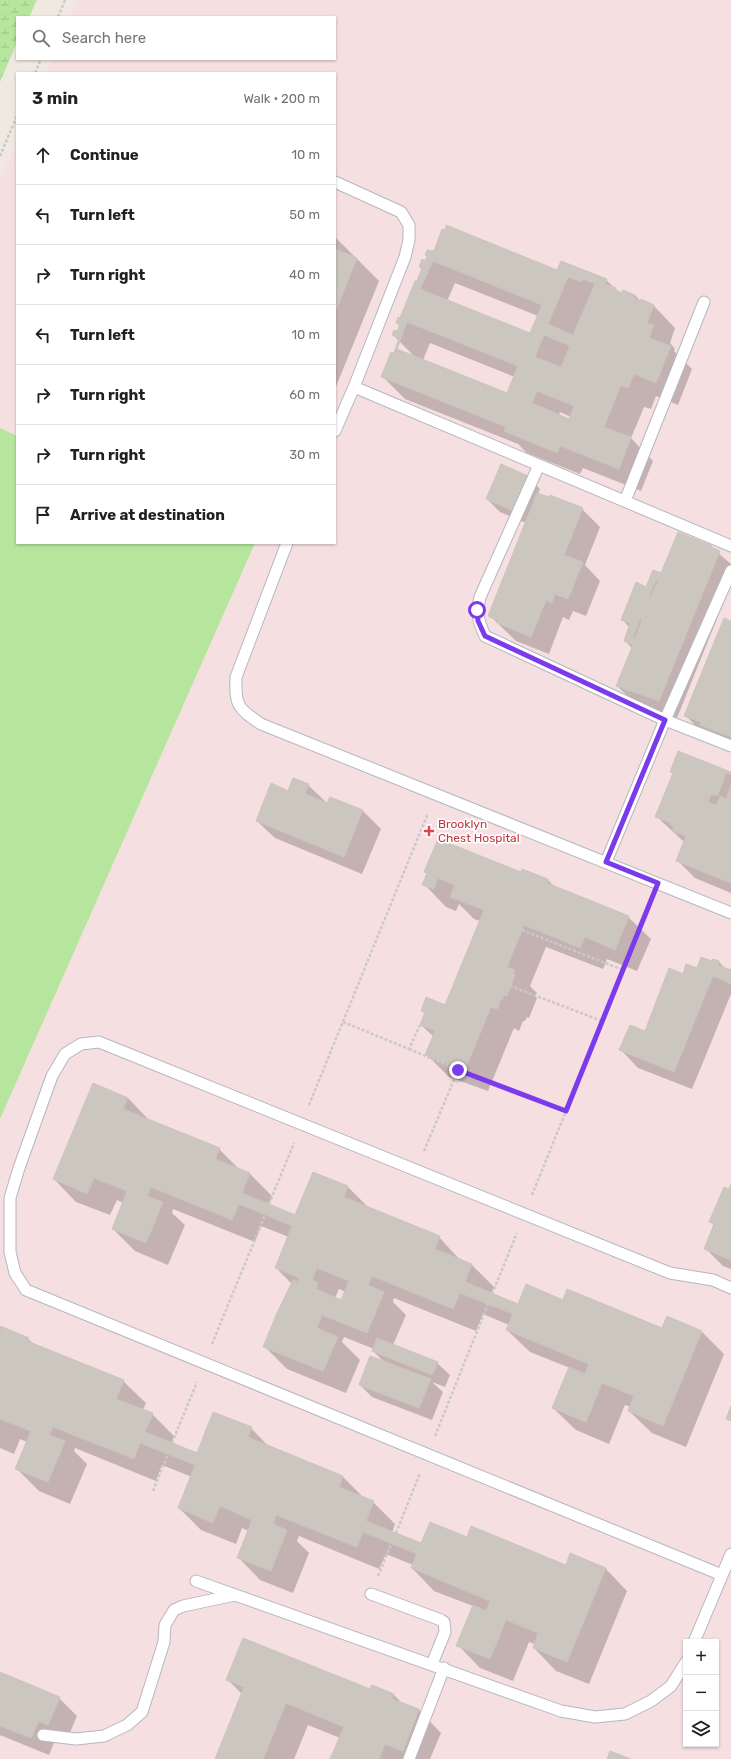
<!DOCTYPE html>
<meta charset="utf-8">
<style>
body{margin:0;font-family:Rubik,sans-serif;background:#f6f6f6;color:#202124}
.controls{position:absolute;right:12px;bottom:12px;display:grid;overflow:hidden;border-radius:0px;box-shadow:0 1px 3px #0004}
.controls button{width:36px;height:36px;display:grid;place-items:center;padding:0;border:0;border-bottom:1px solid #e0e0e0;background:#fff;color:#202124;font:20px sans-serif}
.stop{position:absolute;width:12px;height:12px;margin:-9px;border:3px solid #7c3aed;border-radius:50%;background:#fff}
.stop.end{background:#7c3aed;border-color:#fff;box-shadow:0 1px 4px #0008}
.list{margin:0;padding:0;list-style:none}
h2{display:flex;justify-content:space-between;align-items:center;height:52px;margin:0;padding:0 16px;font-size:17px}
h2 small{font-size:13px;font-weight:400;color:#757577}
.list li{display:grid;grid-template-columns:26px 1fr auto;gap:12px;align-items:center;box-sizing:border-box;height:60px;padding:0 16px;border-top:1px solid #e0e0e0}
.list b{display:block;font-size:15px;white-space:nowrap}
.list em{font-size:13px;font-style:normal;color:#757577}
.icon{flex:none;width:22px;height:22px;fill:none;stroke:currentColor;stroke-width:2;stroke-linecap:round;stroke-linejoin:round}
.map{position:relative;flex:none;width:731px;height:1759px;overflow:hidden}
.search{position:absolute;background:#fff;box-shadow:0 1px 3px #0004;left:16px;top:16px;width:320px;height:44px;display:flex;align-items:center;gap:10px;box-sizing:border-box;padding:0 14px;border-radius:0px;color:#757577;font-size:15px}
.panel{position:absolute;background:#fff;box-shadow:0 1px 3px #0004;left:16px;top:72px;width:320px;height:472px;border-radius:0px}
.map>svg:first-child{display:block}
.medical{fill:#f5dfe0;fill-rule:evenodd}
.green{fill:#b6e59e}
.wetland{fill:url(#wetland-marsh)}
.shadow{fill:#0003;fill-rule:evenodd}
.building{fill:#cbc7bf;stroke:#cbc5ba;fill-rule:evenodd}
.lines{fill:none;stroke-linecap:round;stroke-linejoin:round}
.service-casing{stroke:#b4b7c1;stroke-width:13}
.path{stroke:#c9c9c9;stroke-width:2.5;stroke-dasharray:3 2;stroke-linecap:butt}
.service{stroke:#fff;stroke-width:11}
.route{stroke:#7c3aed;stroke-width:5}
.health-dot{fill:#e0444e;stroke:#fff;stroke-width:1.5}
.labels{text-anchor:middle;dominant-baseline:central;stroke-width:3.5;stroke-linejoin:round;paint-order:stroke}
.health-label{font-size:12px;fill:#be3a42;stroke:#fff;text-anchor:start}
</style>
<div class="map">
<svg width="731" height="1759" viewBox="0 0 731 1759">
<defs>
<pattern id="wetland-marsh" width="20" height="14" patternUnits="userSpaceOnUse"><rect width="20" height="14" fill="#b6e59e"/><path d="M1 5h8M5 5V1M11 12h8M15 12V8" fill="none" stroke="#9dc588"/></pattern>
</defs>
<rect width="100%" height="100%" fill="#efe9e1"/>
<!-- medical -->
<path class="medical" d="M77,0h654v1759h-731v-640l255,-576h80v-470h-289l6,-14h283v-42h-265zM686,1642h30v102h-30z
M17,141v295l-17,-8v-247z"/>
<!-- green -->
<path class="green" d="M0,428l17,8v107h238l-255,576z"/>
<!-- wetland -->
<path class="wetland" d="M0,0h37l-8,17h-12v25l-17,40z"/>
<!-- shadow -->
<path class="shadow" d="M335,237l44,44 -44,108z
M426,255l132,16 48,9 14,13 15,2 6,7 12,3 22,23 -5,15 5,6 -1,2 18,18 -14,36 -22,-9 -5,13 -7,-2 -13,31 22,23 -12,30 -58,-23 -3,6 -53,-21 -9,-9 -113,-45 -22,-22 32,-20 -22,-22 5,-3 2,-6 -3,-3 4,-3 17,-37 10,-26zM455,283l83,33 -8,19 -83,-34zM430,343l85,34 -7,17 -85,-34zM560,412l11,5 -2,3 -11,-4z
M502,466l26,11 12,12 -2,5 44,15 18,18 -15,38 15,16 -14,35 -13,-5 -4,9 -6,-3 -14,37 -33,-13 -26,-25 36,-93 -26,-11 -13,-13z
M711,547l20,17v20l-54,134 -42,-15 -18,-17 15,-38 -7,-7 5,-13 -8,-9 25,-31 15,-13z
M731,622v125l-28,-14 -17,-17z
M679,752l52,21v120l-36,-15 -18,-18 7,-18 -28,-26 18,-42 -3,-3z
M308,785l20,19 2,-6 33,13 18,18 -19,45 -87,-36 -18,-17 32,-29z
M523,870l25,10 7,7 73,30 23,22 -14,32 -30,-12 -4,10 -57,-22 -16,39 7,7 -2,3 2,2 -8,20 -2,-1 -2,4h-2l-4,10 -5,-3 -26,63 -39,-14 -23,-23 8,-17 -13,-12 4,-11 -3,-4 23,-4 35,-85 -6,-2 -15,-15 -3,7 -10,-4 -22,-23 4,-10 -2,-2 95,1z
M719,962l6,6 6,3v23l-39,95 -54,-21 -17,-18 24,-18 38,-57 29,-12z
M128,1098l21,22 70,29 21,21 10,4 22,22 -3,9 27,11 17,-43 35,14 21,21 70,29 22,24 11,4 22,22 -3,7 27,11 45,-4 99,28 40,3 22,22 -38,93 -34,-14 -23,-22 2,-4 -6,-2 -16,39 -33,-14 -23,-22 17,-40 -40,-16 -23,-22 2,-5 -26,-11 -7,17 -82,-33 -1,4 13,13 -13,30 44,18 13,12 -5,12 -13,-5 11,10 -11,28 -60,-23 -12,-12 25,-22 -12,-12 1,-2 -30,-12 -2,5 18,18 -14,33 -59,-24 -23,-23 28,-62 -16,-16 13,-31 -28,-11 -6,16 -82,-33 -1,4 13,12 -17,40 -33,-14 -22,-22 11,-26 -7,-3 -7,15 -34,-13 -22,-23zM339,1289l7,3 -4,9 -7,-3z
M731,1187v82l-8,-3 -18,-18 10,-22 -5,-5z
M0,1327l28,12 6,5 89,37 23,22 -3,7 9,4 22,22 -3,8 26,10 54,-26 19,20 73,29 21,21 9,4 22,22 -3,9 29,12 46,-7 100,28 38,2 22,23 -38,93 -33,-13 -22,-23 1,-4 -6,-2 -16,39 -33,-13 -22,-23 15,-39 -39,-15 -22,-23 1,-3 -27,-11 -7,15 -80,-33 -2,5 12,12 -16,40 -33,-13 -22,-23 11,-26 -7,-3 -6,16 -35,-14 -22,-22 13,-31 -30,-12 -6,16 -81,-33 -1,3 13,13 -17,40 -31,-13 -23,-23 11,-26 -7,-3 -6,15 -14,-6z
M0,1673l59,25 18,18 -11,26 -10,-4 -7,17 -49,-20z
M227,1679l143,11 2,-4 22,9 9,9 16,6 22,23 -11,26h-99l9,-21 -32,-13 -14,34h-78l26,-65z"/>
<!-- building -->
<path class="building" d="M446,225l111,45 4,-9 46,18 -2,5 11,4 -1,2 7,3 1,-3 12,5 -1,3 6,3 1,-2 13,6 -7,18 7,2 -5,13 22,8 -15,37 -22,-9 -6,14 -7,-3 -17,42 27,10 -12,32 -59,-23 -3,7 -53,-22 2,-4 -125,-50 10,-25 3,1 5,-15 -7,-3 2,-5 3,1 3,-6 -4,-2 2,-6 2,1 15,-37h2l5,-13 -3,-1 3,-8 3,2 2,-5 -2,-1 2,-5 7,1 8,-22 3,1zM433,261l109,44 -12,28 -110,-44zM568,277l14,5 1,-3 12,5 -22,51 -25,-11zM407,322l111,44 -11,27 -110,-44zM544,335l26,11 -9,21 -26,-10zM537,391l37,15 -5,13 -37,-16z
M335,249l22,9 -22,55z
M501,464l27,12 -15,35 -27,-12z
M537,493l12,4 1,-2 33,13 -19,47 19,7 -15,37 -13,-5 -3,9 -6,-3 -15,37 -34,-14 1,-2 -10,-5z
M678,532l34,14 -1,1 9,4 -61,150 -43,-15 17,-41 -9,-4 6,-18 -9,-3 15,-38 10,5 7,-17 8,3zM656,580l2,1 -7,15h-2zM640,619l2,1 -7,18 -2,-1z
M724,618l7,3v116l-31,-12 1,-3 -17,-6z
M678,751l53,21v2l-5,-1 -8,22h-7l-3,7 8,3 4,-9 6,3 5,-14v98l-55,-22 10,-25 -14,-5 2,-5 -3,-1v-2l-16,-6 18,-44 -3,-1z
M293,778l16,6 -4,10 22,9 3,-6 33,13 -19,47 -88,-36 15,-38 17,8z
M438,839l83,33 1,-3 26,10 -1,4 82,33 -14,34 -30,-13 -5,11 -56,-23 -17,42 8,3 -2,4 2,1 -8,21 -3,-1 -2,5 -1,-1 -4,10 -6,-2 -26,63 -40,-15 10,-24 -15,-6 5,-13 -4,-1 5,-14 19,8 39,-95 -34,-13 5,-12 -17,-7 -4,11 -12,-4 5,-12 -3,-1z
M701,957l11,4 1,-2 6,2 -1,4 13,5v14l-18,-8 -39,96 -55,-22 11,-25 15,6 24,-63 14,6 3,-10 11,4z
M93,1083l35,15 -5,11 97,39 -5,11 35,14 -8,20 27,11 26,11 18,-43 35,14 -4,11 96,39 -5,13 37,15 -7,18 53,22 8,-20 37,16 4,-11 95,39 5,-12 35,15 -39,95 -35,-15 6,-15 -32,-13 -16,39 -34,-14 17,-41 16,7 4,-10 -83,-34 7,-16 -53,-21 -7,16 -81,-33 -4,9 16,7 -17,41 -45,-18 -5,13 21,9 -15,34 -60,-24 14,-34 16,-33 4,2 2,-4 -24,-10 17,-42 -53,-22 -7,16 -81,-33 -4,9 16,6 -17,41 -34,-14 15,-38 -33,-13 -7,16 -34,-15zM317,1268l32,13 -8,19 -25,-11 2,-6 -6,-3z
M731,1184v76l-27,-11 10,-25 -5,-2 15,-35 5,2z
M0,1326l29,12 -2,3 97,39 -8,19 37,14 -8,19 52,21 16,-41 39,15 -4,10 95,39 -4,11 35,14 -8,20 55,22 9,-21 37,15 4,-11 95,39 4,-12 36,15 -39,94 -34,-14 5,-15 -32,-13 -16,39 -34,-13 17,-41 13,6 4,-10 -79,-33 6,-14 -54,-22 -6,15 -81,-32 -3,9 14,6 -16,41 -34,-13 15,-38 -32,-14 -7,17 -35,-15 17,-43 -55,-22 -6,16 -81,-32 -4,8 16,6 -17,41 -33,-13 16,-38 -31,-12z
M377,1338l61,24 -6,13 -60,-24z
M370,1356l61,23 -12,29 -60,-23z
M731,1406v15l-5,-2z
M243,1638l127,51 2,-4 22,9 -2,5 27,10 -16,42 -18,-7 -6,15h-49l14,-32 -58,-24 -23,56h-48l29,-72 -18,-7z
M0,1672l60,25 -12,28 -9,-4 -8,17 -31,-12z
M610,1751l21,8h-24z"/>
<g class="lines">
<defs>
<path id="service" d="M335,182l66,30 8,13v15l-4,17 -51,130 -19,44
M354,387l377,159
M539,465l-59,132c-4,17 -2,23 5,39l180,84 66,26
M625,501l79,-199
M287,543l-51,134c-1,28 1,31 25,47l470,189
M606,862l59,-142 66,-149
M722,1575l-696,-285 -11,-17 -5,-21v-54l9,-30 33,-92 13,-22 16,-10 18,-2 571,231 43,7 18,8
M196,1581l365,130 34,6 30,-3 26,-13 20,-15 15,-24
M371,1594l70,26 3,2 1,10 -13,32
M694,1642l37,-88
M43,1735l33,4 28,-3 23,-11 15,-13 22,-70 1,-17 9,-15 9,-4 52,-11
M409,1759l35,-91"/>
</defs>
<!-- service casing -->
<use href="#service" class="service-casing"/>
<!-- path -->
<path class="path" d="M58,17l7,-17
M35,73l6,-14
M0,156l17,-40
M522,930l101,40
M510,986l92,35
M343,1022l66,27 11,-24
M409,1049l49,21
M309,1105l119,-292
M424,1151l34,-81 108,41
M532,1195l118,-292
M269,1204l25,-61
M492,1294l25,-61
M212,1344l53,-129
M435,1436l53,-132
M172,1443l25,-61
M153,1491l15,-37
M396,1533l24,-60
M378,1576l13,-32"/>
<!-- service -->
<use href="#service" class="service"/>
</g>
<g class="lines">
<!-- route -->
<path class="route" d="M458,1070l108,41 92,-228 -52,-21 59,-142 -180,-84 -7,-15 -1,-11"/>
</g>
<!-- markers -->
<path class="health-dot" d="M427 825h4v4h4v4h-4v4h-4v-4h-4v-4h4z"/>
<g class="labels">
<!-- health labels -->
<g class="health-label">
<text x="438" y="824">Brooklyn<tspan x="438" dy="14">Chest Hospital</tspan></text>
</g>
</g>
</svg>
<div class="controls">
<button>+</button>
<button>−</button>
<button><svg class="icon" aria-label="layers" viewBox="0 0 24 24"><path d="M12 4l9 5-9 5-9-5zM3 14l9 5 9-5"/></svg></button>
</div>
<div class="stop" style="left:477px;top:610px"></div>
<div class="stop end" style="left:458px;top:1070px"></div>
<div class="search"><svg class="icon" aria-label="search" viewBox="0 0 24 24"><circle cx="10" cy="10" r="6"/><path d="M15 15l6 6"/></svg>Search here</div>
<section class="panel">
<h2>3 min<small>Walk · 200 m</small></h2>
<ul class="list">
<li><svg class="icon" aria-label="ahead" viewBox="0 0 24 24"><path d="M12 20V5M6 11l6-6 6 6"/></svg><div><b>Continue</b></div><em>10 m</em></li>
<li><svg class="icon" aria-label="left" viewBox="0 0 24 24"><path d="M17 20v-9H6M10 6l-5 5 5 5"/></svg><div><b>Turn left</b></div><em>50 m</em></li>
<li><svg class="icon" aria-label="right" viewBox="0 0 24 24"><path d="M7 20v-9h11M14 6l5 5-5 5"/></svg><div><b>Turn right</b></div><em>40 m</em></li>
<li><svg class="icon" aria-label="left" viewBox="0 0 24 24"><path d="M17 20v-9H6M10 6l-5 5 5 5"/></svg><div><b>Turn left</b></div><em>10 m</em></li>
<li><svg class="icon" aria-label="right" viewBox="0 0 24 24"><path d="M7 20v-9h11M14 6l5 5-5 5"/></svg><div><b>Turn right</b></div><em>60 m</em></li>
<li><svg class="icon" aria-label="right" viewBox="0 0 24 24"><path d="M7 20v-9h11M14 6l5 5-5 5"/></svg><div><b>Turn right</b></div><em>30 m</em></li>
<li><svg class="icon" aria-label="arrive" viewBox="0 0 24 24"><path d="M6 21V4h12l-3 4 3 4H6"/></svg><div><b>Arrive at destination</b></div></li>
</ul>
</section>
</div>
